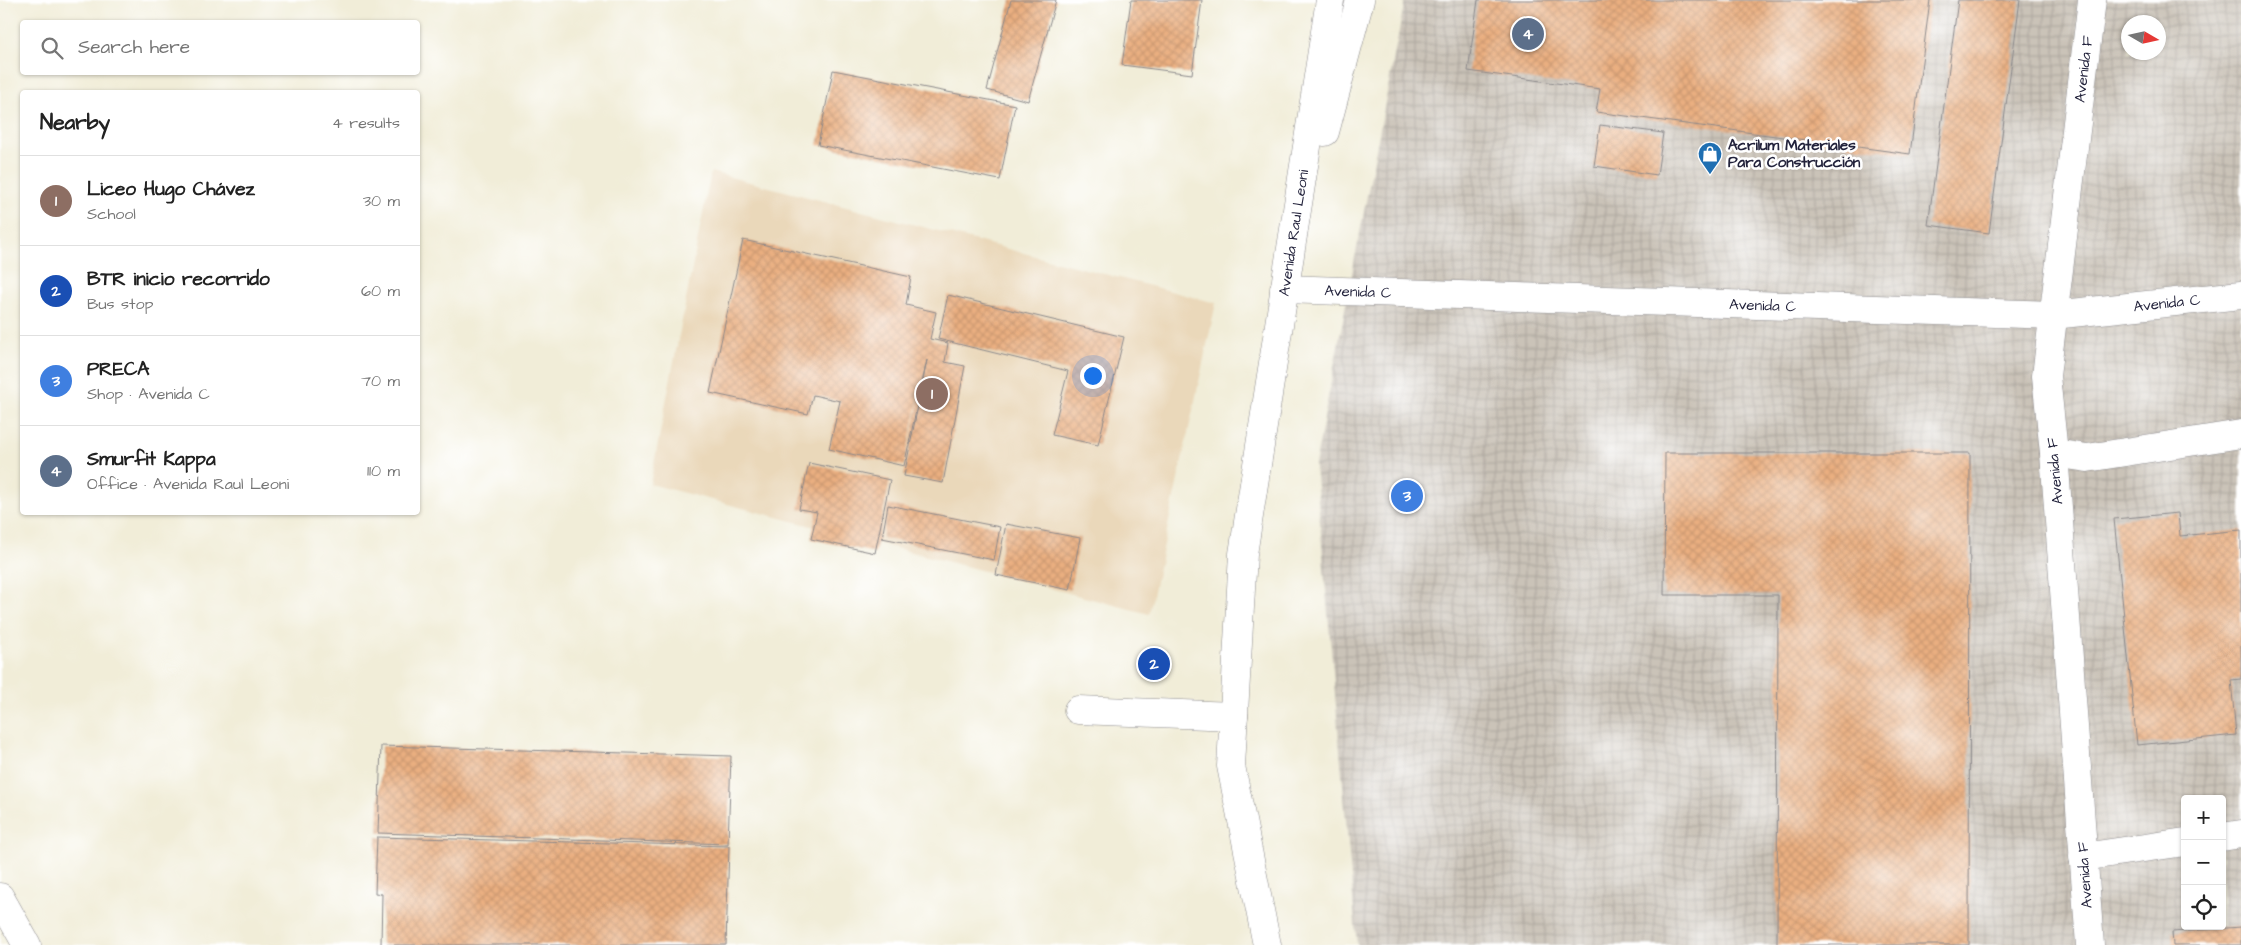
<!DOCTYPE html>
<meta charset="utf-8">
<style>
body{margin:0;font-family:"Architects Daughter",sans-serif;background:#f2f2f2;color:#222}
.controls{position:absolute;right:15px;bottom:15px;display:grid;overflow:hidden;border-radius:5px;box-shadow:0 1px 4px #0004}
.controls button{width:45px;height:45px;display:grid;place-items:center;padding:0;border:0;border-bottom:1px solid #e0e0e0;background:#fff;color:#222;font:25px sans-serif}
.compass{position:absolute;left:2121px;top:15px;width:45px;height:45px;border-radius:50%;background:#fff;box-shadow:0 1px 4px #0004;rotate:99deg}
.you{position:absolute;left:1092px;top:375px;width:18px;height:18px;margin:-12px;border:4px solid #fff;border-radius:50%;background:#1a73e8;box-shadow:0 0 0 8px #1a73e833}
.badge{display:grid;place-items:center;width:32px;height:32px;border-radius:50%;background:#0b8043;color:#fff;font-size:16px;font-weight:700}
.pin{position:absolute;translate:-50% -50%;border:2px solid #fff;box-shadow:0 1px 5px #0006}
.list{margin:0;padding:0;list-style:none}
h2{display:flex;justify-content:space-between;align-items:center;height:65px;margin:0;padding:0 20px;font-size:21px}
h2 small{font-size:16px;font-weight:400;color:#767676}
.list li{display:grid;grid-template-columns:32px 1fr auto;gap:15px;align-items:center;box-sizing:border-box;height:90px;padding:0 20px;border-top:1px solid #e0e0e0}
.list b{display:block;font-size:19px;white-space:nowrap}
.list p{margin:0;font-size:16px;white-space:nowrap;color:#767676}
.list em{font-size:16px;font-style:normal;color:#767676}
.icon{flex:none;width:28px;height:28px;fill:none;stroke:currentColor;stroke-width:2;stroke-linecap:round;stroke-linejoin:round}
.map{position:relative;flex:none;width:2241px;height:945px;overflow:hidden}
.search{position:absolute;background:#fff;box-shadow:0 1px 4px #0004;left:20px;top:20px;width:400px;height:55px;display:flex;align-items:center;gap:12px;box-sizing:border-box;padding:0 18px;border-radius:5px;color:#767676;font-size:19px}
.panel{position:absolute;background:#fff;box-shadow:0 1px 4px #0004;left:20px;top:90px;width:400px;height:425px;border-radius:5px}
.map>svg:first-child{display:block}
.built{fill:#ead8ba}
.industrial{fill:url(#industrial-grid);fill-rule:evenodd}
.building{fill:url(#building-cross-hatch)}
.lines{fill:none;stroke-linecap:round;stroke-linejoin:round}
.street-casing{stroke:#8a888a;stroke-width:29}
.secondary-casing{stroke:#8a888a;stroke-width:29}
.street{stroke:#fff;stroke-width:28}
.secondary{stroke:#fff;stroke-width:28}
.labels{text-anchor:middle;dominant-baseline:central;stroke-width:5;stroke-linejoin:round;paint-order:stroke}
.street-label{font-size:15px;fill:#22223b;stroke:#fff}
.poi-label{font-size:15px;font-weight:bold;fill:#22223b;stroke:#fff;text-anchor:start}
</style>
<div class="map">
<svg width="2241" height="945" viewBox="0 0 2241 945">
<defs>
<pattern id="industrial-grid" width="8" height="8" patternUnits="userSpaceOnUse" patternTransform="scale(1.25)"><rect width="8" height="8" fill="#cac3b8"/><path d="M0 4h8M4 0v8" fill="none" stroke="#ada79f"/></pattern>
<pattern id="building-cross-hatch" width="8" height="8" patternUnits="userSpaceOnUse" patternTransform="scale(1.25)"><rect width="8" height="8" fill="#eaaf80"/><path d="M0 0l8 8M0 8l8-8" fill="none" stroke="#c89670"/></pattern>
</defs>
<rect width="100%" height="100%" fill="#fff"/>
<filter id="ink" filterUnits="userSpaceOnUse"><feTurbulence type="fractalNoise" baseFrequency=".02" numOctaves="2"/><feDisplacementMap in="SourceGraphic" scale="10" xChannelSelector="R" yChannelSelector="G"/><feConvolveMatrix kernelMatrix="1 2 1 2 8 2 1 2 1" color-interpolation-filters="sRGB"/></filter>
<filter id="wash" filterUnits="userSpaceOnUse"><feTurbulence type="fractalNoise" baseFrequency=".0096" numOctaves="4" result="noise"/><feDisplacementMap in="SourceGraphic" scale="20" xChannelSelector="R" yChannelSelector="G"/><feGaussianBlur stdDeviation="1.12" result="paint"/><feColorMatrix in="noise" values="0 0 0 0 0 0 0 0 0 0 0 0 0 0 0 0 0 1.4 0 .05"/><feComposite in="paint" operator="in"/></filter>
<g filter="url(#wash)">
<rect width="100%" height="100%" fill="#f1edd8"/>
<!-- built -->
<path class="built" d="M711,172l505,131 -67,311 -499,-130z"/>
<!-- industrial -->
<path class="industrial" d="M1405,0h836v945h-884l-42,-480zM2128,22h30v30h-30zM2185,799h37v127h-37z"/>
<g id="blocks">
<!-- building -->
<path class="building" d="M1011,0h45l-28,101 -41,-11z
M1131,0h71l-10,74 -70,-9z
M1478,0h452l-20,154 -314,-42 4,-23 -132,-18z
M1958,0h62l-31,233 -61,-8z
M833,70l182,35 -15,75 -182,-35z
M1600,125l63,8 -6,42 -63,-9z
M743,240l168,37 -5,28 30,7 -6,27 18,4 -3,19 20,4 -22,117 -39,-7 23,-116 -23,106 -75,-17 11,-48 -27,-6 -5,19 -98,-21z
M948,295l176,42 -26,108 -46,-10 16,-64 -130,-32z
M1665,453h305l-1,492h-192l1,-350h-114z
M809,463l81,17 -15,73 -64,-14 6,-27 -18,-3z
M888,505l112,22 -6,33 -112,-22z
M2178,513l2,23 61,-6v149l-10,1 5,55 -99,10 -23,-226z
M1006,524l74,14 -10,52 -74,-15z
M381,746l350,10 -3,88 -350,-11z
M377,837l352,9 -3,99h-345l1,-51 -7,-1z
M2241,927v18h-68l-1,-13z"/>
</g>
</g>
<g filter="url(#ink)">
<use href="#blocks" fill-opacity="0" stroke="#8a888a" stroke-width="1"/>
<g class="lines">
<defs>
<g id="street">
<path id="s1" d="M1284,289l769,26 188,-20"/>
<path d="M2054,453l33,5 154,-24"/>
<path d="M1078,710l156,6"/>
<path d="M2222,837l19,-3"/>
<path d="M2083,857l102,-15"/>
<path d="M0,897l27,48"/>
<path id="s2" d="M2090,945l-36,-492 -8,-77 46,-376"/>
</g>
<g id="secondary">
<path d="M1325,132l35,-132"/>
<path id="s3" d="M1267,945l-36,-179 12,-212 87,-554"/>
</g>
</defs>
<!-- street casing -->
<use href="#street" class="street-casing"/>
<!-- secondary casing -->
<use href="#secondary" class="secondary-casing"/>
<!-- street -->
<use href="#street" class="street"/>
<!-- secondary -->
<use href="#secondary" class="secondary"/>
</g>
</g>
<!-- icons -->
<defs>
<symbol id="shop-pin" viewBox="-11 -11 22 30"><path d="M0 17L-7.5 6A9.5 9.5 0 1 1 7.5 6Z" fill="#1f6fb2" stroke="#fff"/><path d="M-5-2.5h2.3a2.7 3.5 0 0 1 5.4 0H5L5.5 6h-11ZM-1.5-2.5h3a1.5 2.3 0 0 0-3 0Z" fill="#fff"/></symbol>
</defs>
<g fill-rule="evenodd">
<use href="#shop-pin" x="1696" y="140" width="28" height="38"/>
</g>
<g class="labels">
<!-- street labels -->
<g class="street-label">
<text stroke="none"><textPath href="#s2" startOffset="880">Avenida F</textPath></text>
<text stroke="none"><textPath href="#s3" startOffset="720">Avenida Raul Leoni</textPath></text>
<text stroke="none"><textPath href="#s1" startOffset="74">Avenida C</textPath></text>
<text stroke="none"><textPath href="#s1" startOffset="884">Avenida C</textPath></text>
<text stroke="none"><textPath href="#s1" startOffset="479">Avenida C</textPath></text>
<text transform="translate(2055 471) rotate(-95)">Avenida F</text>
<text transform="translate(2085 875) rotate(-94)">Avenida F</text>
</g>
<!-- poi labels -->
<g class="poi-label">
<text x="1728" y="145">Acrilum Materiales<tspan x="1728" dy="17">Para Construcción</tspan></text>
</g>
</g>
</svg>
<div class="controls">
<button>+</button>
<button>−</button>
<button><svg class="icon" aria-label="locate" viewBox="0 0 24 24"><circle cx="12" cy="12" r="6"/><path d="M12 2v4M12 18v4M2 12h4M18 12h4"/></svg></button>
</div>
<svg class="compass" viewBox="-18 -18 36 36"><path d="M0-13l5 13h-10z" fill="#e53935"/><path d="M0 13l5-13h-10z" fill="#767676"/></svg>
<div class="you"></div>
<div class="pin badge" style="left:932px;top:394px;background:#8d6e63">1</div>
<div class="pin badge" style="left:1154px;top:664px;background:#1a4fb4">2</div>
<div class="pin badge" style="left:1407px;top:496px;background:#3f7fe0">3</div>
<div class="pin badge" style="left:1528px;top:34px;background:#5c6f8a">4</div>
<div class="search"><svg class="icon" aria-label="search" viewBox="0 0 24 24"><circle cx="10" cy="10" r="6"/><path d="M15 15l6 6"/></svg>Search here</div>
<section class="panel">
<h2>Nearby<small>4 results</small></h2>
<ul class="list">
<li><span class="badge" style="background:#8d6e63">1</span><div><b>Liceo Hugo Chávez</b><p>School</p></div><em>30 m</em></li>
<li><span class="badge" style="background:#1a4fb4">2</span><div><b>BTR inicio recorrido</b><p>Bus stop</p></div><em>60 m</em></li>
<li><span class="badge" style="background:#3f7fe0">3</span><div><b>PRECA</b><p>Shop · Avenida C</p></div><em>70 m</em></li>
<li><span class="badge" style="background:#5c6f8a">4</span><div><b>Smurfit Kappa</b><p>Office · Avenida Raul Leoni</p></div><em>110 m</em></li>
</ul>
</section>
</div>
